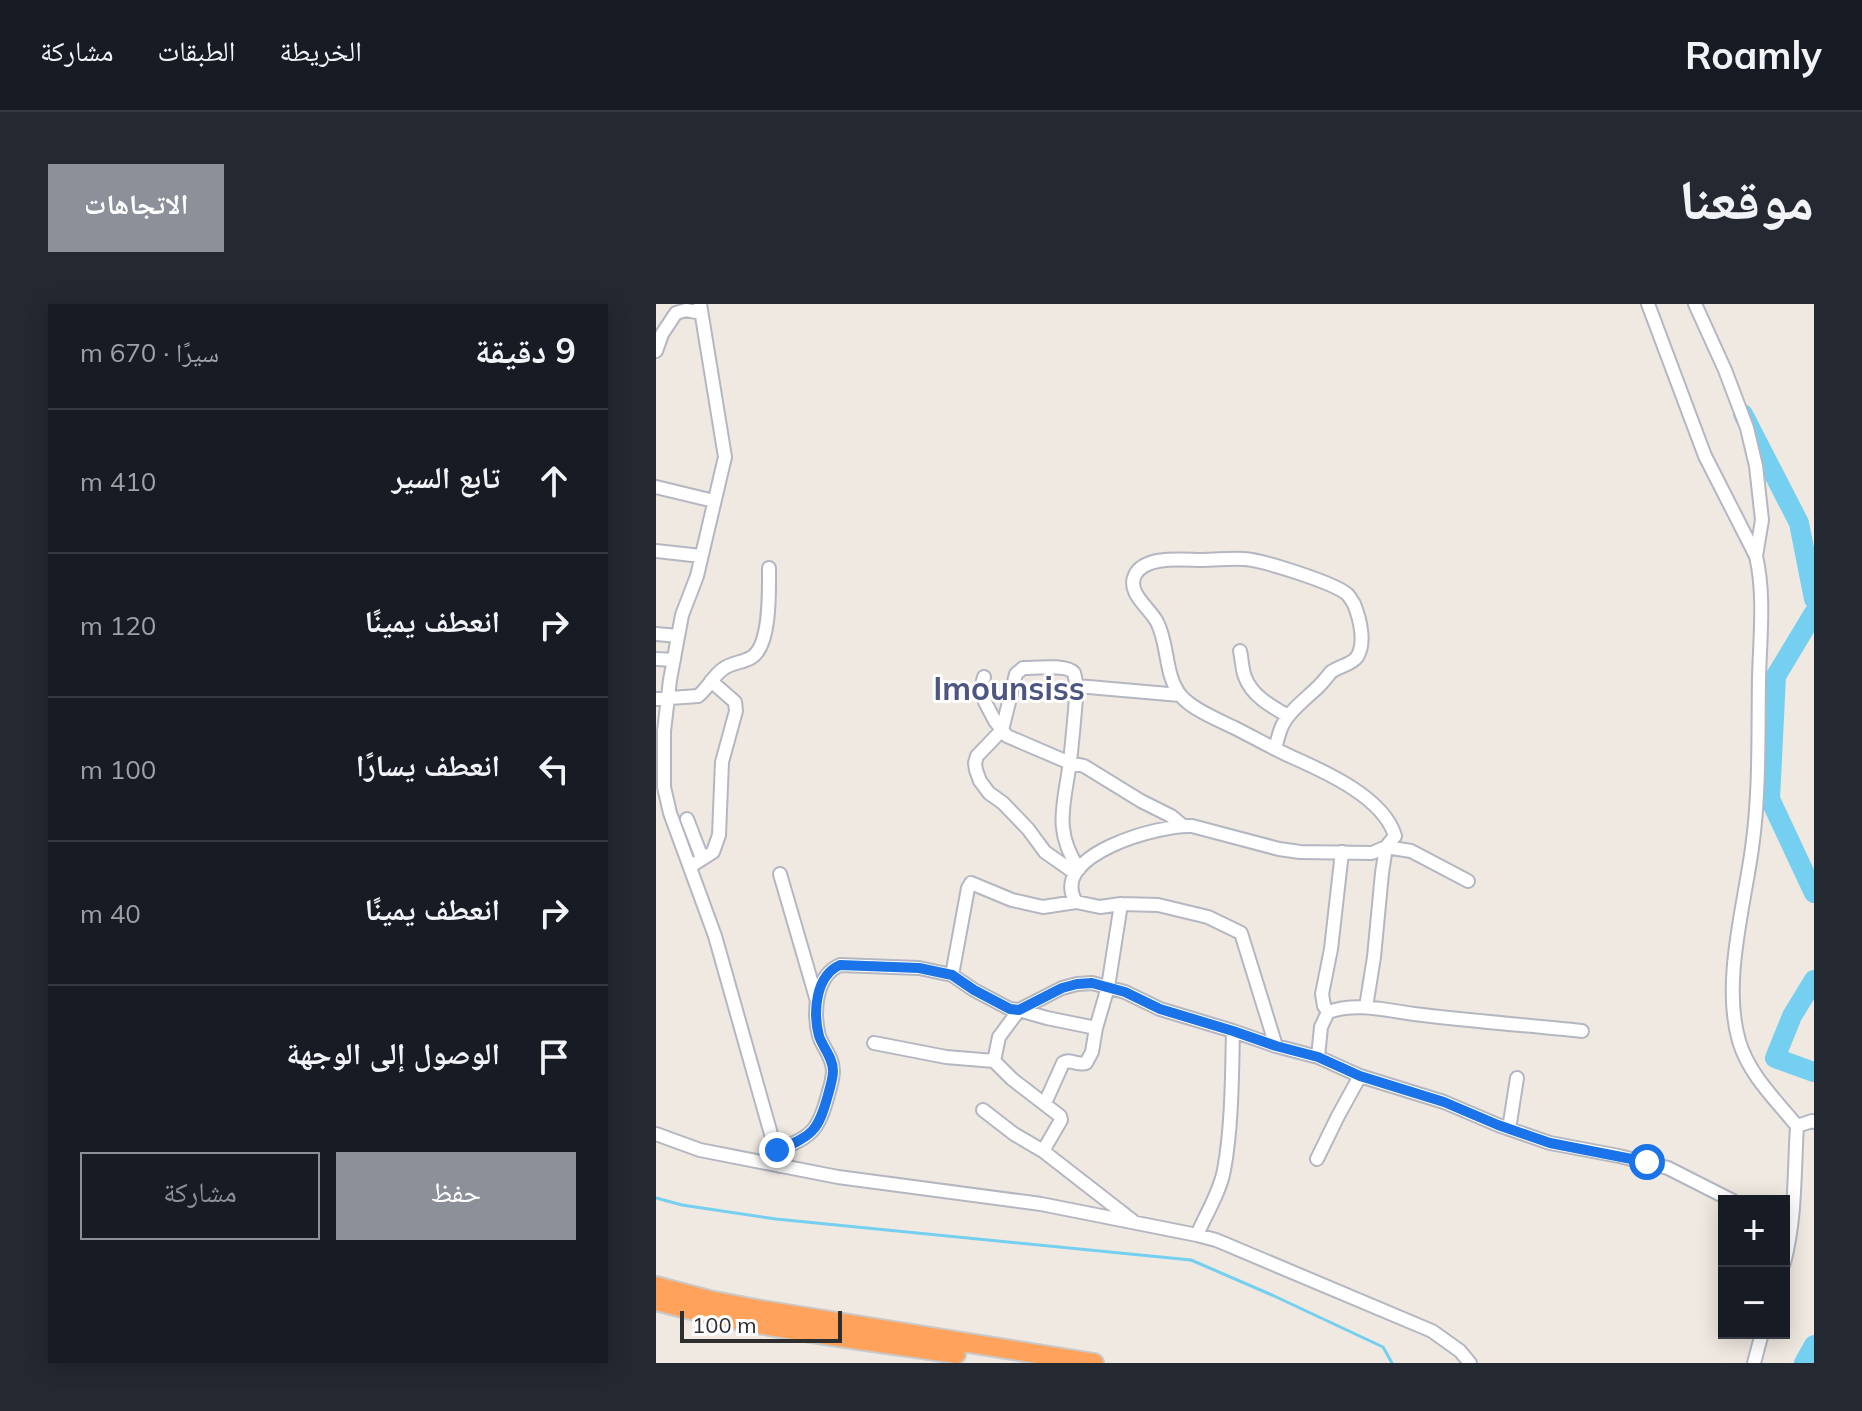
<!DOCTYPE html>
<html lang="ar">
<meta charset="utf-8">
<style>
body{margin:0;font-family:Mulish,"Noto Naskh Arabic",sans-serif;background:#242831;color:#f1f3f6;direction:rtl}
.controls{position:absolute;right:24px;bottom:24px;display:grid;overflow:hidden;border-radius:0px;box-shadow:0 4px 20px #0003}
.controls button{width:72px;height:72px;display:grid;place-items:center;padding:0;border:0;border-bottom:2px solid #363941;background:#171b24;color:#f1f3f6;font:40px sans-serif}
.scale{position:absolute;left:24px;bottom:20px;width:162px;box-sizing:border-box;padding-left:8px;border:4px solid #2e2e2e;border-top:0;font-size:22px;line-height:28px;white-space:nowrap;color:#2e2e2e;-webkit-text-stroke:6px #fff;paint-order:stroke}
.stop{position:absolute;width:24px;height:24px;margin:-18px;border:6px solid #1a73e8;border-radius:50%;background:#fff}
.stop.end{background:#1a73e8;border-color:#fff;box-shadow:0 2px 8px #0008}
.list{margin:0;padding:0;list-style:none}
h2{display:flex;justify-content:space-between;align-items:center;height:104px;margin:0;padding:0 32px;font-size:34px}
h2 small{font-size:26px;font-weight:400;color:#9ea1a6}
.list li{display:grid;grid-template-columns:52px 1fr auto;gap:24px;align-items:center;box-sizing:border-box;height:144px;padding:0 32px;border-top:2px solid #363941}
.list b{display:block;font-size:30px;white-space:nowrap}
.list em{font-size:26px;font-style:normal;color:#9ea1a6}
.actions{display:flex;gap:16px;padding:24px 32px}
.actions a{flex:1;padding:18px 0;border:2px solid #8c9099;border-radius:0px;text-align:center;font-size:28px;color:#8c9099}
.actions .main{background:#8c9099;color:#fff}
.icon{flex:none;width:44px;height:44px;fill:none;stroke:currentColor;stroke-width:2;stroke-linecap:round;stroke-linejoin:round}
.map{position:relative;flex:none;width:1158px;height:1059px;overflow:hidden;direction:ltr;border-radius:0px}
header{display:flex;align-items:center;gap:48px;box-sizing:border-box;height:112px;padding:0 40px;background:#171b24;border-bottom:2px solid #363941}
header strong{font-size:38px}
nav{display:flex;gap:44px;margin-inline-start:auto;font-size:28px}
.intro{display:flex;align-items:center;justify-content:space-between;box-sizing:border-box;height:192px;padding:0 48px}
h1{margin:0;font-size:56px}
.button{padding:20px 36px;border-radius:0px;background:#8c9099;color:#fff;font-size:28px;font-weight:700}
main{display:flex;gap:48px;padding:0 48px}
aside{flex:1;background:#171b24;border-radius:0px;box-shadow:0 4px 20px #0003}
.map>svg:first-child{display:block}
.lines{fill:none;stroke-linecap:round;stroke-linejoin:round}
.stream{stroke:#75cff0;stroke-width:3}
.river{stroke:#75cff0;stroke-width:20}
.minor-casing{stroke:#b4b7c1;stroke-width:16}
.highway-casing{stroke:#c9c9c9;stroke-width:22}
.minor{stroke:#fff;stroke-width:12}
.highway{stroke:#ffa35c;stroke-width:18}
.route{stroke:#1a73e8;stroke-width:10}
.labels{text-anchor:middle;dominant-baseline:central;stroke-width:6;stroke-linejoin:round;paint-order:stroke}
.quarter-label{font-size:32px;font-weight:bold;fill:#4d5680;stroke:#fff}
</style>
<header>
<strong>Roamly</strong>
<nav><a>الخريطة</a><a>الطبقات</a><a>مشاركة</a></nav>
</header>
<div class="intro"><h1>موقعنا</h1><a class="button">الاتجاهات</a></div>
<main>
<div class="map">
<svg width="1158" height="1059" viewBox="0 0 1158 1059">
<rect width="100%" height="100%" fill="#efe9e1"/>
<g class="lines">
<!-- stream -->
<path class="stream" d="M0,894l26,7 94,14 415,41 81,35 111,52 9,16"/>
<!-- river -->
<path class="river" d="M1087,110l56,109 15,76
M1158,309l-38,63 -6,123 44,94
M1158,676l-22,36 -17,42 39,14
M1148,1059l10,-18"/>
<defs>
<path id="minor" d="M44,0l25,153 -28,119 -15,39 -12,65 -6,51v56l6,26 45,123 65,230
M992,0l57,152 51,100c9,39 4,82 3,122 -1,56 1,114 -7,170 -8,59 -30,135 -13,193 10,34 37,59 58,85 -3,47 -1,91 -13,137
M1039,0l30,66 22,58 9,38 6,54 -6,36
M0,47l6,-17 14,-21 10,-3 15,3
M0,183l58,14
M0,247l45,5
M0,330l22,2
M584,347c2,8 2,19 5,26 7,19 26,29 43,39
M0,355l18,1
M328,373l-3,11 4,14 10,19 12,15 63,27 14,3 57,35 30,15 11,9
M421,382l103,9
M0,395l42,-3c10,-8 15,-20 25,-27 9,-7 20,-6 29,-12 19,-12 17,-68 17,-89
M31,515l15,39
M35,562l22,-14 6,-17 3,-73 14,-51 -1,-9 -24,-21
M419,569l-30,-21 -17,-23 -25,-26 -14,-10 -9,-12 -4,-11 -1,-7 2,-7 25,-26 14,-56 7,-6c11,0 44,-4 51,5 1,3 2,10 3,13 -2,25 -4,50 -7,75 -5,42 -18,68 9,108
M124,570l37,127
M420,598c-29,-47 85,-78 116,-76l87,23 21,3 72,1 14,-6 9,-11c-11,-38 -69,-64 -103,-79 -20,-9 -39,-20 -59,-30 -15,-7 -41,-18 -52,-31 -17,-21 -12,-51 -24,-74 -7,-14 -31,-29 -22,-47 10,-20 48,-15 67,-15 14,0 28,-2 42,-1 19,1 90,24 103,35 3,3 5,7 7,10 6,15 12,39 3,53 -6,8 -18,9 -26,15 -4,5 -8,10 -12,14 -12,12 -29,24 -37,40 -3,7 -5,15 -7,23
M296,671l16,-87 3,-5 41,17 31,7 33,-5 24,5 21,-3 37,1 50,12 33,16 35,113
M710,703l8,-50 8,-84 4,-26 25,4 57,30
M672,708l-4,-6 -2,-12 9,-45 11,-97
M218,739l72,14 48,4 5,-24 20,-27 28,8 49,10
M338,757l18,18 48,37 1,4 -18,31 90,70
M704,772l84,26 54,23 52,18 69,13 49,12 65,33
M389,799l18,-40c7,-5 15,3 23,0l6,-11 4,-24 12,-41 13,-83
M327,806l31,24 29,17
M1141,822l15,-5 2,1
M853,825l8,-51
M0,830l44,16 138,27 203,27 156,31 19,5 216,91 28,20 10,12
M121,846c34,-13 41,-18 51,-55 2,-7 5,-16 5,-24 0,-14 -10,-23 -14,-35 -6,-23 -4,-60 21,-71l79,3 33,7 22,15 36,19 9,1 43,-22 15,-4 15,-1 33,9 35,17 73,22 43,15 42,11 3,-30 7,-15c28,-10 57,-2 86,2 56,7 112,11 168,17
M661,855l21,-43 22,-40 -42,-19
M541,931c9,-21 23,-43 27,-65 8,-43 8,-95 9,-139
M1098,1059l8,-30"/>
<path id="highway" d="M0,982l53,14 53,10 332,53
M0,997c98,27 200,38 300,53"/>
</defs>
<!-- minor casing -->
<use href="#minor" class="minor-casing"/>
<!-- highway casing -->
<use href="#highway" class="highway-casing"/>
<!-- minor -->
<use href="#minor" class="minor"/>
<!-- highway -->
<use href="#highway" class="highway"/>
</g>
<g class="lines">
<!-- route -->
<path class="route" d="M121,846c35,-14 41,-18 51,-55 2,-7 5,-17 5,-24 0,-14 -10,-23 -14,-35 -6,-23 -4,-60 21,-71l79,3 33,7 22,15 36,19 9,1 43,-22 15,-4 15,-1 33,9 35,17 73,22 43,15 42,11 42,19 84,26 54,23 52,18 97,19"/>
</g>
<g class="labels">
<!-- quarter labels -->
<g class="quarter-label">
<text x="353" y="384">Imounsiss</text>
</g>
</g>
</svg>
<div class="controls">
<button>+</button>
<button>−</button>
</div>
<div class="scale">100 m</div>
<div class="stop" style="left:991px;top:858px"></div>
<div class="stop end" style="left:121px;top:846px"></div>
</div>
<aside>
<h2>9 دقيقة<small>سيرًا · 670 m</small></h2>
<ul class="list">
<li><svg class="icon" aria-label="ahead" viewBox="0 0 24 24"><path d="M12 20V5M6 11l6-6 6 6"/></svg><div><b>تابع السير</b></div><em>410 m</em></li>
<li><svg class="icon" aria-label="right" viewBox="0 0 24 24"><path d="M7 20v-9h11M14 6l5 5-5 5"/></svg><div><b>انعطف يمينًا</b></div><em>120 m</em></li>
<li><svg class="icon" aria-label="left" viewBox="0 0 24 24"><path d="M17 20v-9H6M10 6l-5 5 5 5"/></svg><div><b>انعطف يسارًا</b></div><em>100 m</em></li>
<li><svg class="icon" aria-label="right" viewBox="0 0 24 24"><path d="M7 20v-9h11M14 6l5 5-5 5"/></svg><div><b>انعطف يمينًا</b></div><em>40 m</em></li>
<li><svg class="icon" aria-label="arrive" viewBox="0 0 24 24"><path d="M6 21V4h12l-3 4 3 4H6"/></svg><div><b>الوصول إلى الوجهة</b></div></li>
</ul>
<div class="actions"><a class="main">حفظ</a><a>مشاركة</a></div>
</aside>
</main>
